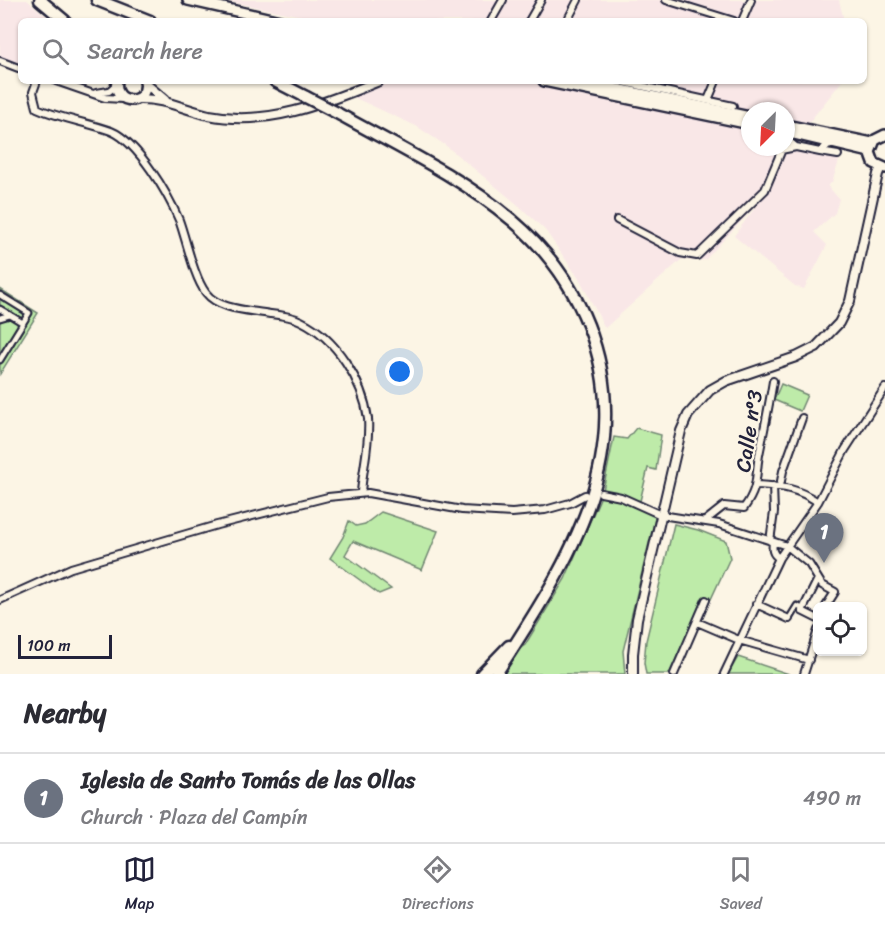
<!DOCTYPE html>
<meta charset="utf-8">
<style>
body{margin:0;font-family:Sriracha,sans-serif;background:#f2f2f3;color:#2b2b33}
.controls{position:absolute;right:18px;bottom:18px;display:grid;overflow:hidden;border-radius:9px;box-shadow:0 2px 4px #0004}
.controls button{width:54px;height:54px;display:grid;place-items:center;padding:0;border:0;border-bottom:2px solid #e1e1e2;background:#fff;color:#2b2b33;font:30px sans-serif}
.compass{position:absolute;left:741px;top:102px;width:54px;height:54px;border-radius:50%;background:#fff;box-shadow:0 2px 4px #0004;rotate:204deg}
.scale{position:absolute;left:18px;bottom:15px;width:94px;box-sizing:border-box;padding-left:6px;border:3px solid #22223b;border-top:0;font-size:16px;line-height:21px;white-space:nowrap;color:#22223b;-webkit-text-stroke:4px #fcf5e5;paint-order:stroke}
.you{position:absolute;left:400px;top:372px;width:21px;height:21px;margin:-15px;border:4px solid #fff;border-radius:50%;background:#1a73e8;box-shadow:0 0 0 9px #1a73e833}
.badge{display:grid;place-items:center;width:39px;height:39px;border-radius:50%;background:#22223b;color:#fff;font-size:20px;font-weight:700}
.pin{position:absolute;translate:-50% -50px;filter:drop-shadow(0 2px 3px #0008)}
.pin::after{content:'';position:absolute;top:32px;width:21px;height:18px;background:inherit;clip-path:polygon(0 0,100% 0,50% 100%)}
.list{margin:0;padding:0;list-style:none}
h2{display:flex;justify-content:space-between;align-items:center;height:78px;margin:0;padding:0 24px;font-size:26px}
h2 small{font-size:20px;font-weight:400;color:#7c7c81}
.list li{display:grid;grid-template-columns:39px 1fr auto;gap:18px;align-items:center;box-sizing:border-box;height:90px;padding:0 24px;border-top:2px solid #e1e1e2}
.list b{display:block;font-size:22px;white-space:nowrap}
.list p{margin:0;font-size:20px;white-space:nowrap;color:#7c7c81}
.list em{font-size:20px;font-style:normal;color:#7c7c81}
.icon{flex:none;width:33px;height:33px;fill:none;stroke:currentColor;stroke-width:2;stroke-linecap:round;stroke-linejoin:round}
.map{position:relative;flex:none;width:885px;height:674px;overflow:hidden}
.search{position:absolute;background:#fff;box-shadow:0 2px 4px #0004;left:18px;right:18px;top:18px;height:66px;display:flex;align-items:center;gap:15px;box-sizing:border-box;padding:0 21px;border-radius:9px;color:#7c7c81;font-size:22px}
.sheet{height:168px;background:#fff}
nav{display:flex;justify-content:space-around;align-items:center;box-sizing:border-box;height:84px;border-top:2px solid #e1e1e2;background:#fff;font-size:16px;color:#7c7c81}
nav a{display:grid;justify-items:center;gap:3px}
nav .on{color:#22223b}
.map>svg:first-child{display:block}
.built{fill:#f9e7e7;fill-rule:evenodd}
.green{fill:#beeba9;stroke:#708672;stroke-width:1.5}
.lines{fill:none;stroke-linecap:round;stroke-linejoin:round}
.pedestrian-casing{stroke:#22223b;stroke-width:9}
.minor-casing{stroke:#22223b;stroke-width:10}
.tertiary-casing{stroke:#22223b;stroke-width:12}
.secondary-casing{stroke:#22223b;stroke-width:14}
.trunk-casing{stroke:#22223b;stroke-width:15}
.pedestrian{stroke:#fcf5e5;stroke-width:4.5}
.minor{stroke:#fcf5e5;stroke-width:6}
.tertiary{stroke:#fcf5e5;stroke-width:8}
.secondary{stroke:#fcf5e5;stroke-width:9}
.trunk{stroke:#fcf5e5;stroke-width:10}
.trunk-bridge-casing{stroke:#22223b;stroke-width:15;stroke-linecap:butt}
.trunk-bridge{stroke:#fcf5e5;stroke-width:10}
.labels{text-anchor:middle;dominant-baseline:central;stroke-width:5;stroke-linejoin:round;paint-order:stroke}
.street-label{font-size:21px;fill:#22223b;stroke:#fcf5e5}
</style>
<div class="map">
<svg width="885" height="674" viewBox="0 0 885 674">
<rect width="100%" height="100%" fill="#fcf5e5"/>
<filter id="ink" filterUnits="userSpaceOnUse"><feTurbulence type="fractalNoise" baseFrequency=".0167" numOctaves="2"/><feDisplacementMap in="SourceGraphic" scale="12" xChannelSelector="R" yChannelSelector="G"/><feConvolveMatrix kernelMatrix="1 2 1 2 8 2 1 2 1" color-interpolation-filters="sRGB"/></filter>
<g filter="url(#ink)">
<!-- built -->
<path class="built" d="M0,0h27l25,21h-31v46l-21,-8z
M220,0h619l5,21h-516z
M369,81h473l-32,40 -19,20 51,11 -10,30 -4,4 11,13 -4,14 -21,19 13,13 -23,44 -9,-3 -61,-50 26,-35 -55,59 -11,1 -12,-2 -77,69 -25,-48 -35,-50 -28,-26 -72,-59 -29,-19 -63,-29zM750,111h36v36h-36z"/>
<!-- green -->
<path class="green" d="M0,289l38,24 -38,61z
M781,384l26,11 -7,16 -26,-11z
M636,428l25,7 -5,35 -8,-2 -8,33 -37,-11 11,-53 13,2z
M601,496l25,4 30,14 -33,137 2,23h-122l11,-21 11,-8 40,-66z
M381,512l57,19 -16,39 -69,-29 -8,14 46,34 -12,5 -49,-36 13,-21 6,-16 7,5 9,-2z
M674,524l24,6 28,11 4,17 -19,41 -7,-2 -35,77h-23l-2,-11 2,-22z
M738,657l51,17h-61z"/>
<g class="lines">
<defs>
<path id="pedestrian" d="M0,295l29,18 -29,47
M0,309l10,6
M0,318l10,-3 13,8
M789,619l8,-13 6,3"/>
<path id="minor" d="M666,0l68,21
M491,21l12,-21
M529,21l12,-21
M567,21l11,-21
M742,21l9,-21
M0,61l21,8
M37,81l-4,11 4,16c24,11 50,14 74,23 27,11 57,63 68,89 7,19 15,58 27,73 13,17 44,17 64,21 10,1 21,2 31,7 35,17 62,60 67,98 2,24 -5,49 -7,73
M56,81l49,17 18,1
M619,81l114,25
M96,93l13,-2 7,-6
M708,100l8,-19
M786,139l10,8
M781,150l15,-3 24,5 10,-9
M820,152l18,3
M617,220l63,33 17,3 68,-66 18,-43
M756,485c27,2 39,2 62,17
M780,486l3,-15 19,-53
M601,493l20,4 40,18 58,9 68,22 22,18 13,21 13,7 -9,14
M705,521l19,-15 20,2c15,-21 11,-30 15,-53 5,-25 10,-49 14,-74
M770,541l4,-29 -1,-26
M773,542c-1,7 -1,12 6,16
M0,600l71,-32 146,-43 111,-28 40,-4 94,17 50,3 33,-3 25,-7 15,-8
M756,604l33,15
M818,619l-16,-8 16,-32
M697,622l42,18 70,20
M674,674l32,-74
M724,674l55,-116 39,-56 27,-52 40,-62
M804,674l14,-44"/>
<path id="tertiary" d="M145,83l20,17
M137,99c27,-1 46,10 72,16 59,12 116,-12 170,-34
M633,674v-20l4,-35 44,-188 7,-16 22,-25 16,-9 70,-24 20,-10 23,-24 11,-22 28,-127 3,-7"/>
<path id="secondary" d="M188,0l92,21
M117,81c-2,11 4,19 16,19 9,-2 14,-9 12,-19
M544,81l206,43
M579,81l171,36
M786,125l86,18
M786,132l84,20
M885,135l-10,5 -5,12 4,11 11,5"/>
<path id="trunk" d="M40,0l25,21
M97,0l53,21
M275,81l31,16
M337,113c59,33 123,63 175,107 33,28 60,65 76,105 52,132 -23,242 -92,349
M482,674l27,-28"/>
</defs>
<!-- pedestrian casing -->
<use href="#pedestrian" class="pedestrian-casing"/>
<!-- minor casing -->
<use href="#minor" class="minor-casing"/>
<!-- tertiary casing -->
<use href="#tertiary" class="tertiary-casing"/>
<!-- secondary casing -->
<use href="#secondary" class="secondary-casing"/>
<!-- trunk casing -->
<use href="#trunk" class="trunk-casing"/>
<!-- pedestrian -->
<use href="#pedestrian" class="pedestrian"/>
<!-- minor -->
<use href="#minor" class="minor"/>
<!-- tertiary -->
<use href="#tertiary" class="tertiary"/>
<!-- secondary -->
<use href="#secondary" class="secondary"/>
<!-- trunk -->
<use href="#trunk" class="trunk"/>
<defs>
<path id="trunk-bridge" d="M306,97l31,16"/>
</defs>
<!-- trunk-bridge casing -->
<use href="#trunk-bridge" class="trunk-bridge-casing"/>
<!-- trunk-bridge -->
<use href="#trunk-bridge" class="trunk-bridge"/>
</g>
</g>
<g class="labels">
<!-- street labels -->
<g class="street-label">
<text transform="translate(749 431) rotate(-81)">Calle nº3</text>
</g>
</g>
</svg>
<div class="controls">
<button><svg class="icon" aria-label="locate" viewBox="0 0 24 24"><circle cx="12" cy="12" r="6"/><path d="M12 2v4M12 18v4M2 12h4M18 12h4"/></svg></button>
</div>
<svg class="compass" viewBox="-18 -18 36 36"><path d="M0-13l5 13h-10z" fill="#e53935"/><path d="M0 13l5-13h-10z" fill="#7c7c81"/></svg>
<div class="scale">100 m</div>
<div class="you"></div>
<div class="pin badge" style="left:824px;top:563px;background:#6b7280">1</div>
<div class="search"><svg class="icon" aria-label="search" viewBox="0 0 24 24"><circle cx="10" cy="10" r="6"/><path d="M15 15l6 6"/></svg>Search here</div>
</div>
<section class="sheet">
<h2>Nearby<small></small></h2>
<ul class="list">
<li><span class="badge" style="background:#6b7280">1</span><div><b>Iglesia de Santo Tomás de las Ollas</b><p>Church · Plaza del Campín</p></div><em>490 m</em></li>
</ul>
</section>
<nav>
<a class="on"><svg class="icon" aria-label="map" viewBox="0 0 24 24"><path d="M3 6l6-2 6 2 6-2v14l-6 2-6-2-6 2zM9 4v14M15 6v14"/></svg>Map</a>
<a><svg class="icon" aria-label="directions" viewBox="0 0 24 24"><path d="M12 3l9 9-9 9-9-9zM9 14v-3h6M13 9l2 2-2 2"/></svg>Directions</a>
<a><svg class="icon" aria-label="saved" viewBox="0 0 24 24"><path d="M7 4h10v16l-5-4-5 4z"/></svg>Saved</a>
</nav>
